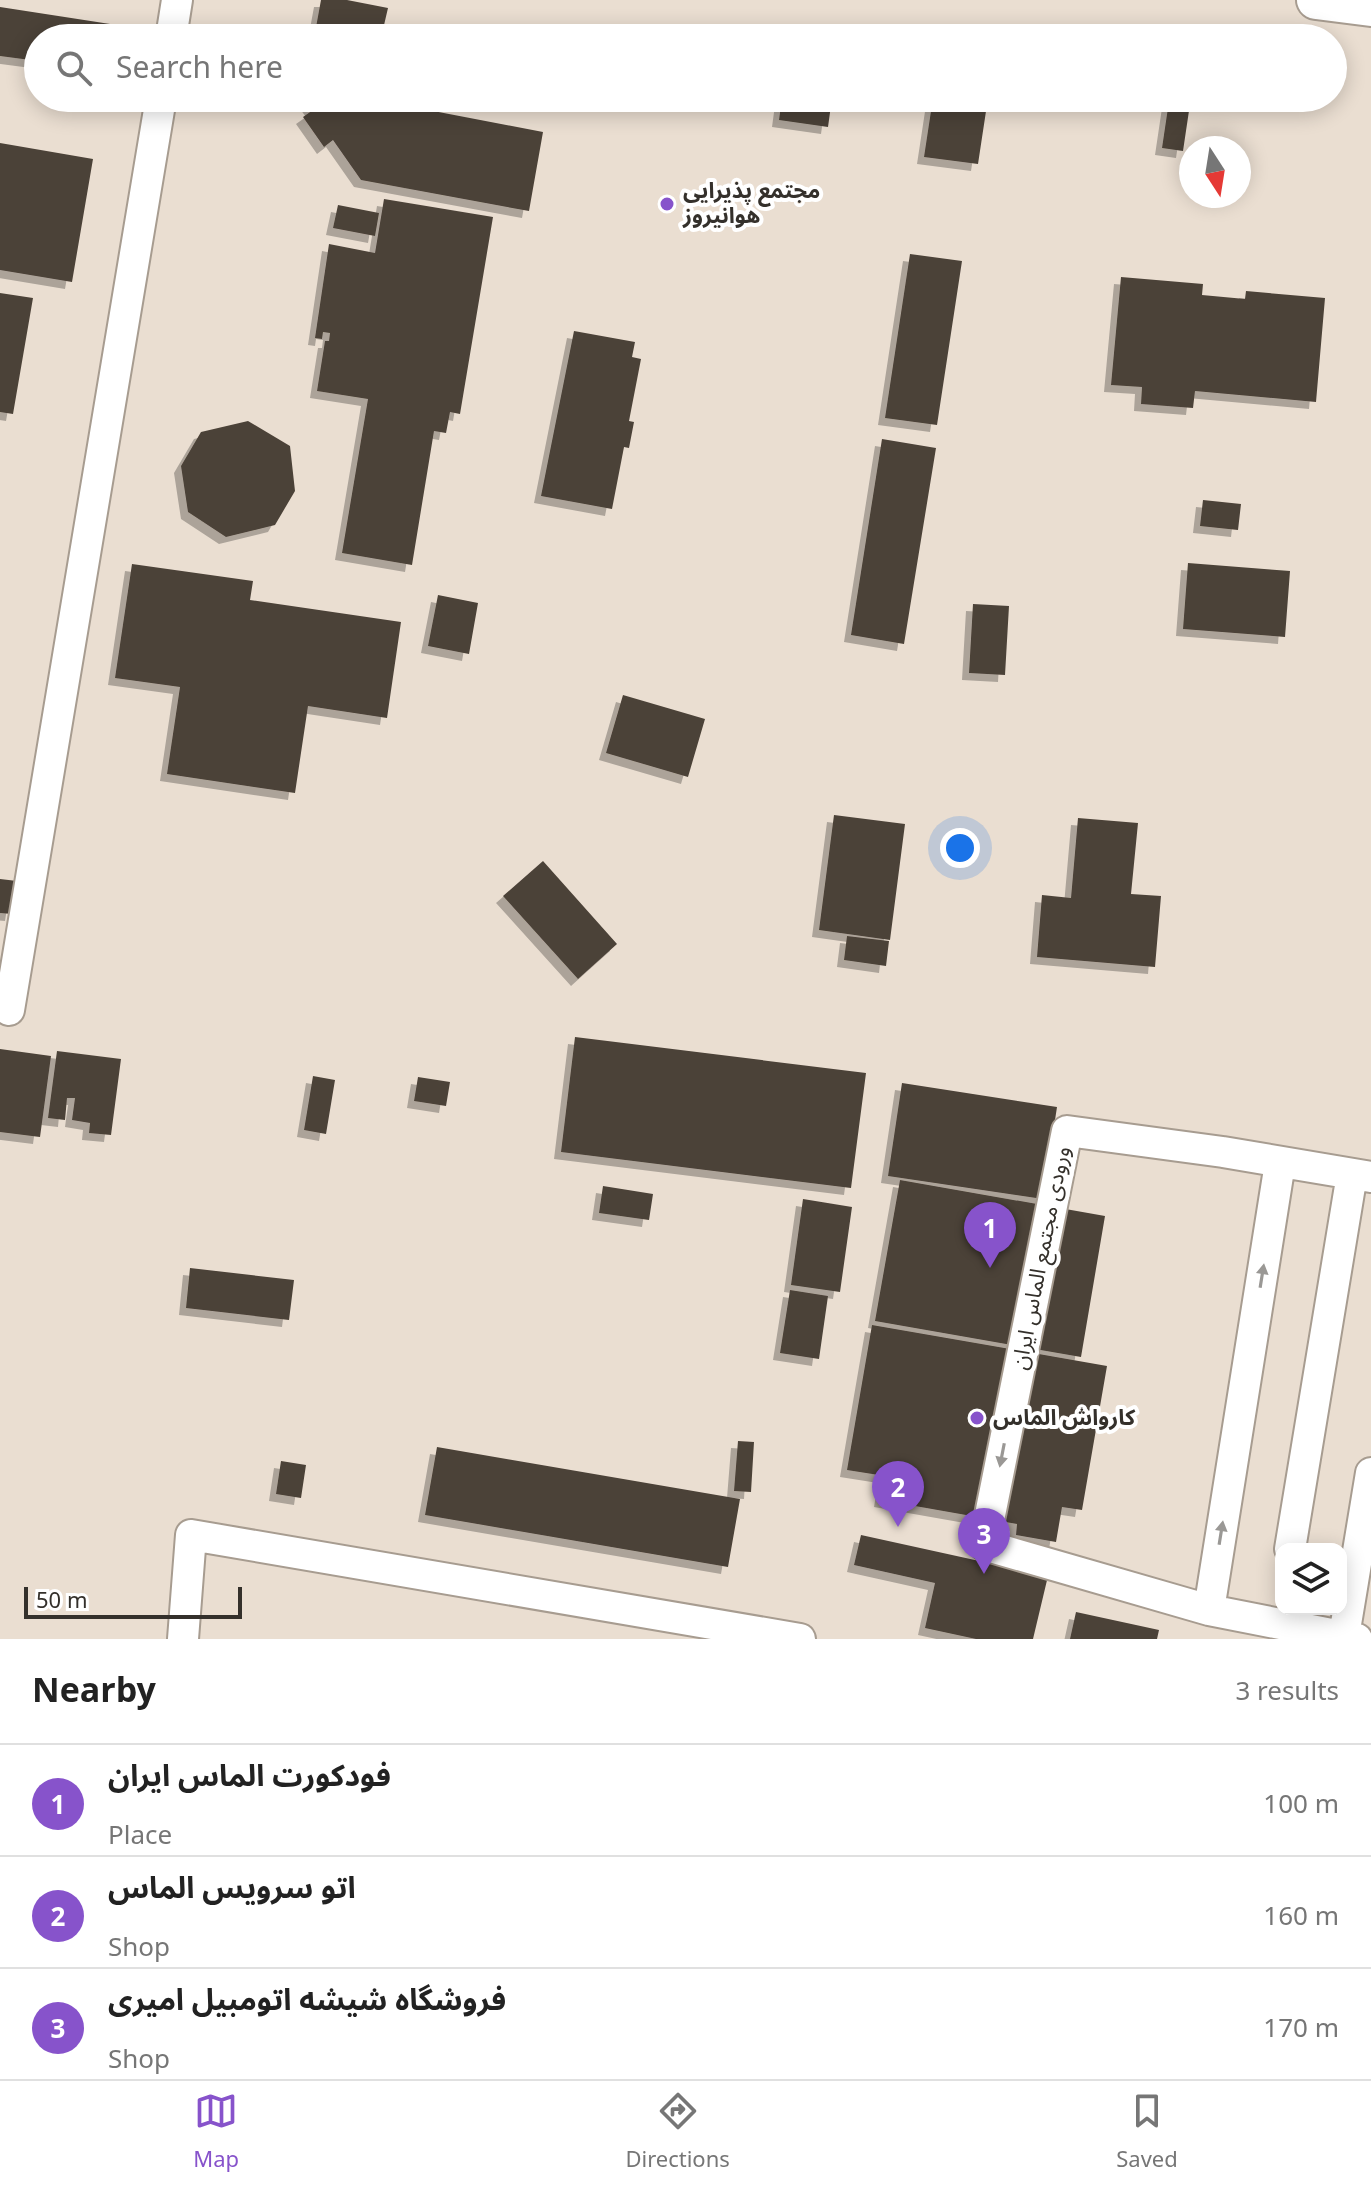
<!DOCTYPE html>
<meta charset="utf-8">
<style>
body{margin:0;font-family:Georgia,"Noto Sans Arabic",serif;background:#f2f2f2;color:#222}
.controls{position:absolute;right:24px;bottom:24px;display:grid;overflow:hidden;border-radius:16px;box-shadow:0 4px 20px #0003}
.controls button{width:72px;height:72px;display:grid;place-items:center;padding:0;border:0;border-bottom:2px solid #e0e0e0;background:#fff;color:#222;font:40px sans-serif}
.compass{position:absolute;left:1179px;top:136px;width:72px;height:72px;border-radius:50%;background:#fff;box-shadow:0 4px 20px #0003;rotate:168deg}
.scale{position:absolute;left:24px;bottom:20px;width:218px;box-sizing:border-box;padding-left:8px;border:4px solid #34302b;border-top:0;font-size:22px;line-height:28px;white-space:nowrap;color:#34302b;-webkit-text-stroke:6px #fff;paint-order:stroke}
.you{position:absolute;left:960px;top:848px;width:28px;height:28px;margin:-20px;border:6px solid #fff;border-radius:50%;background:#1a73e8;box-shadow:0 0 0 12px #1a73e833}
.badge{display:grid;place-items:center;width:52px;height:52px;border-radius:50%;background:#8753cb;color:#fff;font-size:26px;font-weight:700}
.pin{position:absolute;translate:-50% -66px;filter:drop-shadow(0 2px 4px #0008)}
.pin::after{content:'';position:absolute;top:42px;width:28px;height:24px;background:inherit;clip-path:polygon(0 0,100% 0,50% 100%)}
.list{margin:0;padding:0;list-style:none}
h2{display:flex;justify-content:space-between;align-items:center;height:104px;margin:0;padding:0 32px;font-size:34px}
h2 small{font-size:26px;font-weight:400;color:#767676}
.list li{display:grid;grid-template-columns:52px 1fr auto;gap:24px;align-items:center;box-sizing:border-box;height:112px;padding:0 32px;border-top:2px solid #e0e0e0}
.list b{display:block;font-size:30px;white-space:nowrap}
.list p{margin:0;font-size:26px;white-space:nowrap;color:#767676}
.list em{font-size:26px;font-style:normal;color:#767676}
.icon{flex:none;width:44px;height:44px;fill:none;stroke:currentColor;stroke-width:2;stroke-linecap:round;stroke-linejoin:round}
.map{position:relative;flex:none;width:1371px;height:1639px;overflow:hidden}
.search{position:absolute;background:#fff;box-shadow:0 4px 20px #0003;left:24px;right:24px;top:24px;height:88px;display:flex;align-items:center;gap:20px;box-sizing:border-box;padding:0 28px;border-radius:44px;color:#767676;font-size:30px}
.sheet{height:440px;background:#fff}
nav{display:flex;justify-content:space-around;align-items:center;box-sizing:border-box;height:112px;border-top:2px solid #e0e0e0;background:#fff;font-size:22px;color:#767676}
nav a{display:grid;justify-items:center;gap:4px}
nav .on{color:#8753cb}
.map>svg:first-child{display:block}
.building{fill:#4c4238;filter:url(#shadow)}
.lines{fill:none;stroke-linecap:round;stroke-linejoin:round}
.minor-casing{stroke:#a79c90;stroke-width:34}
.major-casing{stroke:#a79c90;stroke-width:42}
.minor{stroke:#fff;stroke-width:30}
.major{stroke:#fff;stroke-width:38}
.oneway{fill:#9a9895}
.poi-dot{fill:#8753cb;stroke:#fff;stroke-width:3}
.labels{text-anchor:middle;dominant-baseline:central;stroke-width:8;stroke-linejoin:round;paint-order:stroke}
.poi-label{font-size:22px;font-weight:bold;fill:#34302b;stroke:#fff;text-anchor:start}
.street-label{font-size:22px;fill:#34302b;stroke:#fff}
</style>
<div class="map">
<svg width="1371" height="1639" viewBox="0 0 1371 1639">
<defs>
<filter id="shadow"><feDropShadow dx="-7" dy="7" stdDeviation="0" flood-color="#0004"/></filter>
</defs>
<rect width="100%" height="100%" fill="#eaded1"/>
<!-- building -->
<path class="building" d="M321,0h26l41,8 -7,30h-67z
M0,7l123,19 -1,12h-84v23l-38,-5z
M793,30l43,6v2h-45z
M304,98h112l7,11 120,23 -14,79 -168,-31 -28,-40 -9,7 -21,-30 10,-7z
M782,98h50l-4,29 -49,-7z
M933,98h55l-10,66 -54,-7z
M1169,101l21,3 -7,47 -21,-3z
M0,143l93,16 -21,123 -72,-12z
M384,199l109,18 -33,197 -10,-2 -4,21 -12,-2 -22,134 -70,-12 26,-154 -51,-8 8,-50h4l1,-8 -7,-1 -1,7 -7,-1 14,-94 46,9z
M338,205l41,8 -4,23 -42,-8z
M910,254l52,7 -25,164 -52,-7z
M1121,277l82,7 -1,11 43,4 1,-8 79,7 -9,104 -121,-11 -2,17 -52,-4 1,-17 -31,-2z
M0,293l33,5 -20,116 -13,-2z
M574,331l61,11 -3,15 9,2 -12,62 5,1 -5,26 -5,-1 -12,62 -71,-13z
M248,421l42,25 5,45 -20,34 -49,12 -38,-25 -7,-46 20,-34z
M882,439l54,9 -32,196 -53,-9z
M1203,500l38,4 -3,26 -38,-4z
M1188,563l102,8 -5,66 -102,-8z
M132,564l121,17 -3,19 151,22 -14,96 -79,-12 -13,87 -128,-19 13,-87 -65,-9z
M438,595l40,8 -9,51 -41,-8z
M973,604l36,2 -4,69 -36,-2z
M623,695l82,24 -17,58 -82,-24z
M834,815l71,9 -15,116 -71,-10z
M1078,818l60,5 -7,71 30,2 -6,71 -118,-10 5,-62 29,3z
M543,861l74,83 -39,35 -75,-83z
M0,879l17,2 -5,33 -12,-1z
M847,936l42,5 -3,25 -42,-6z
M575,1037l291,36 -15,115 -290,-36z
M0,1049l51,7 -11,81 -40,-5z
M57,1051l64,8 -10,76 -22,-2 1,-10 -18,-3 3,-22h-8l-2,22 -17,-2z
M313,1076l22,4 -9,54 -22,-4z
M418,1077l32,5 -4,24 -32,-5z
M902,1083l155,24 -14,92 -155,-23z
M900,1180l205,36 -24,141 -206,-36z
M603,1186l50,8 -4,26 -50,-7z
M803,1199l49,8 -12,85 -49,-7z
M190,1268l104,12 -5,40 -103,-12z
M790,1290l38,6 -9,63 -39,-6z
M872,1325l235,41 -25,144 -20,-3 -6,35 -40,-7 1,-11 -136,-24 4,-24 -38,-6z
M738,1441l16,1 -3,50 -17,-1z
M437,1447l303,52 -12,68 -303,-52z
M281,1461l25,4 -5,33 -25,-4z
M861,1535l187,41 -15,63h-57l-51,-11 10,-45 -81,-18z
M1076,1612l83,18 -2,9h-87z"/>
<g class="lines">
<defs>
<path id="minor" d="M171,38l6,-38
M9,1010l152,-912
M1290,1549l62,-375
M1209,1610l71,-447
M1344,1636l27,-163
M183,1639l8,-104 609,104
M1357,1639l-148,-29 -225,-65 83,-414 156,21 148,25"/>
<path id="major" d="M1316,0l55,7"/>
</defs>
<!-- minor casing -->
<use href="#minor" class="minor-casing"/>
<!-- major casing -->
<use href="#major" class="major-casing"/>
<!-- minor -->
<use href="#minor" class="minor"/>
<!-- major -->
<use href="#major" class="major"/>
</g>
<!-- one-way arrows -->
<defs><path id="oneway-solid" d="M-6-.8H1V-3.2L6.5 0L1 3.2V.8H-6Z" transform="scale(2)"/></defs>
<g class="oneway">
<use href="#oneway-solid" transform="translate(1262 1276) rotate(-81)"/>
<use href="#oneway-solid" transform="translate(1002 1455) rotate(101)"/>
<use href="#oneway-solid" transform="translate(1221 1533) rotate(-81)"/>
</g>
<!-- markers -->
<g class="poi-dot">
<circle cx="667" cy="204" r="8"/>
<circle cx="977" cy="1418" r="8"/>
</g>
<g class="labels">
<!-- poi labels -->
<g class="poi-label">
<text x="683" y="191">مجتمع پذیرایی<tspan x="683" dy="25">هوانیروز</tspan></text>
<text x="993" y="1418">کارواش الماس</text>
</g>
<!-- street labels -->
<g class="street-label">
<text transform="translate(1041 1258) rotate(-79)">ورودی مجتمع الماس ایران</text>
</g>
</g>
</svg>
<div class="controls">
<button><svg class="icon" aria-label="layers" viewBox="0 0 24 24"><path d="M12 4l9 5-9 5-9-5zM3 14l9 5 9-5"/></svg></button>
</div>
<svg class="compass" viewBox="-18 -18 36 36"><path d="M0-13l5 13h-10z" fill="#e53935"/><path d="M0 13l5-13h-10z" fill="#767676"/></svg>
<div class="scale">50 m</div>
<div class="you"></div>
<div class="pin badge" style="left:990px;top:1268px">1</div>
<div class="pin badge" style="left:898px;top:1527px">2</div>
<div class="pin badge" style="left:984px;top:1574px">3</div>
<div class="search"><svg class="icon" aria-label="search" viewBox="0 0 24 24"><circle cx="10" cy="10" r="6"/><path d="M15 15l6 6"/></svg>Search here</div>
</div>
<section class="sheet">
<h2>Nearby<small>3 results</small></h2>
<ul class="list">
<li><span class="badge">1</span><div><b>فودکورت الماس ایران</b><p>Place</p></div><em>100 m</em></li>
<li><span class="badge">2</span><div><b>اتو سرویس الماس</b><p>Shop</p></div><em>160 m</em></li>
<li><span class="badge">3</span><div><b>فروشگاه شیشه اتومبیل امیری</b><p>Shop</p></div><em>170 m</em></li>
</ul>
</section>
<nav>
<a class="on"><svg class="icon" aria-label="map" viewBox="0 0 24 24"><path d="M3 6l6-2 6 2 6-2v14l-6 2-6-2-6 2zM9 4v14M15 6v14"/></svg>Map</a>
<a><svg class="icon" aria-label="directions" viewBox="0 0 24 24"><path d="M12 3l9 9-9 9-9-9zM9 14v-3h6M13 9l2 2-2 2"/></svg>Directions</a>
<a><svg class="icon" aria-label="saved" viewBox="0 0 24 24"><path d="M7 4h10v16l-5-4-5 4z"/></svg>Saved</a>
</nav>
